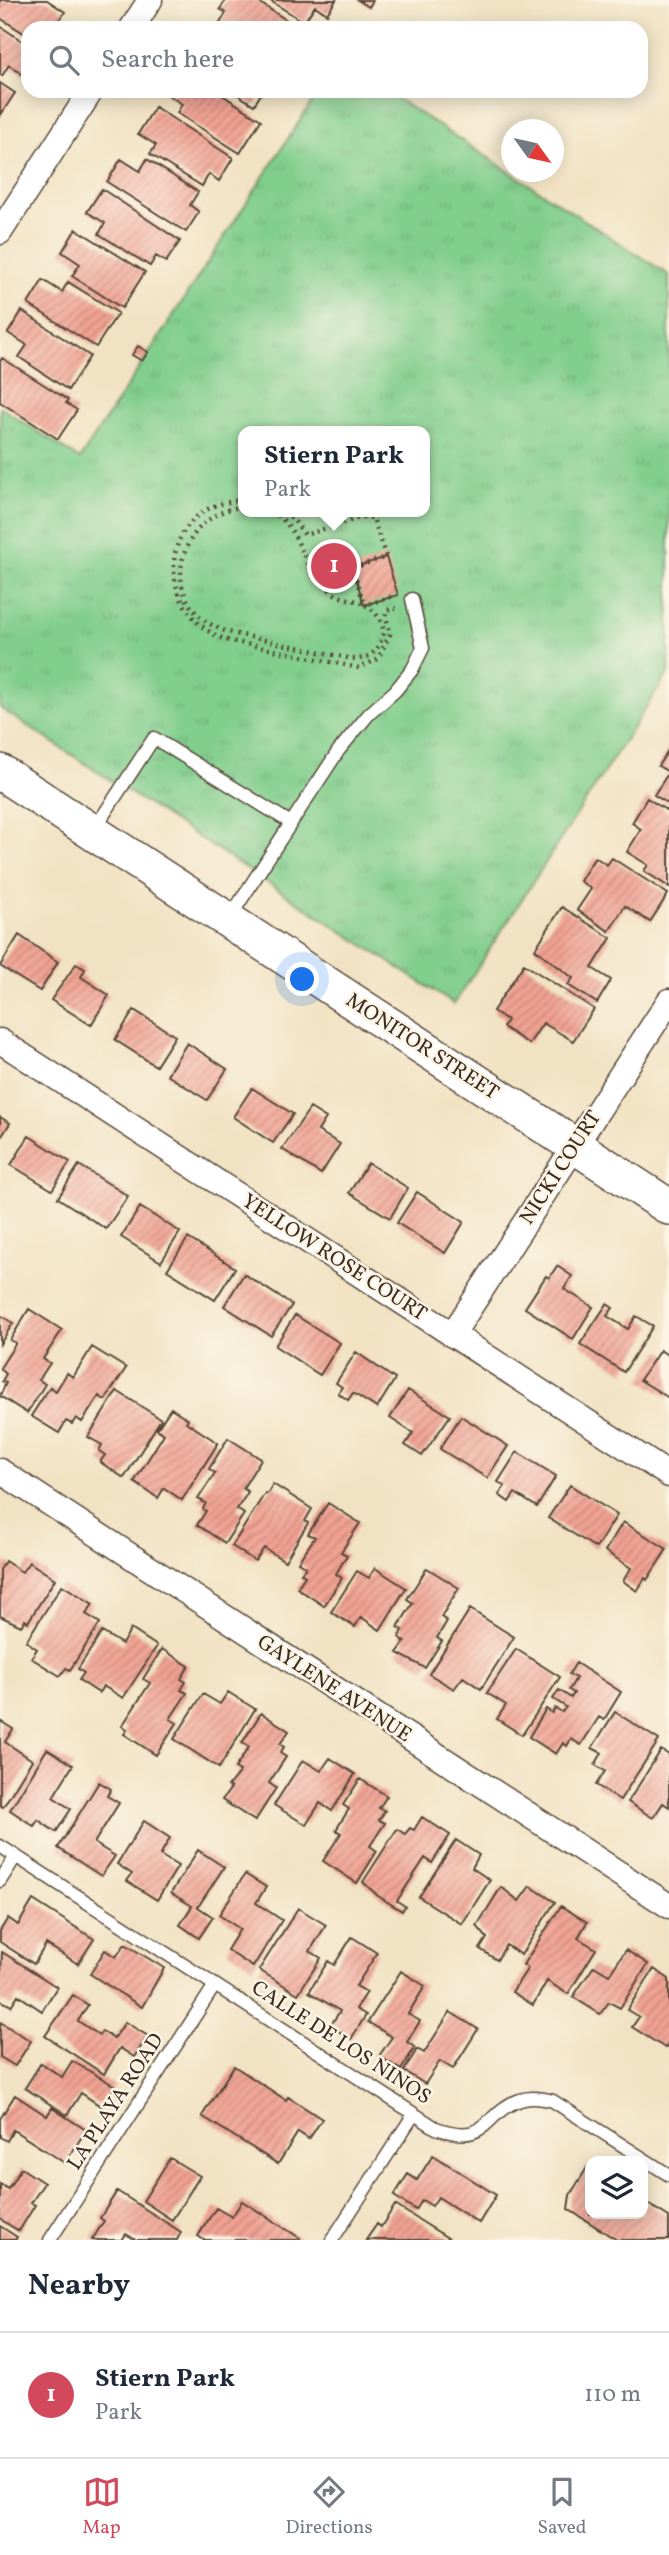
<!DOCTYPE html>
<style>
body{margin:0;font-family:Vollkorn,serif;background:#f6f6f7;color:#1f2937}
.controls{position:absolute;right:21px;bottom:21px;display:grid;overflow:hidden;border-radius:14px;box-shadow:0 4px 18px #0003}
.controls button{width:63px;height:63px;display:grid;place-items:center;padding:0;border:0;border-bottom:2px solid #e0e1e3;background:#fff;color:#1f2937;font:35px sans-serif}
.compass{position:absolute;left:501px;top:119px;width:63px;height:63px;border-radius:50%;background:#fff;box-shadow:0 4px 18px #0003;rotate:123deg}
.you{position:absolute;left:303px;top:980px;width:24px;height:24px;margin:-18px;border:5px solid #fff;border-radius:50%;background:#1a73e8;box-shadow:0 0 0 10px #1a73e833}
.badge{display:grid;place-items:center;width:46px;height:46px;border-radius:50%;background:#d1495b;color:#fff;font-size:23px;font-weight:700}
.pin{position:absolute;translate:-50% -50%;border:4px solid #fff;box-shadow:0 2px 7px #0006}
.popup{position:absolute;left:238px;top:426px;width:192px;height:91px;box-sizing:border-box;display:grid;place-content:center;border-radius:14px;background:#fff;filter:drop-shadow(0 2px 5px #0005);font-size:23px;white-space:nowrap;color:#747a83}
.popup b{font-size:26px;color:#1f2937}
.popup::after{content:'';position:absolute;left:50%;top:100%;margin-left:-14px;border:14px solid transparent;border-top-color:#fff}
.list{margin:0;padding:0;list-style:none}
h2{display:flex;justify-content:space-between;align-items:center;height:91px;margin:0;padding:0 28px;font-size:30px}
h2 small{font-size:23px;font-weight:400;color:#747a83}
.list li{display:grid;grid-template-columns:46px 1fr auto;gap:21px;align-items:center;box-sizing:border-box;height:126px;padding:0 28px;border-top:2px solid #e0e1e3}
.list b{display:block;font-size:26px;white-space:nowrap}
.list p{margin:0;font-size:23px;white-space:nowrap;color:#747a83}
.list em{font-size:23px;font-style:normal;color:#747a83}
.icon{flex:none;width:38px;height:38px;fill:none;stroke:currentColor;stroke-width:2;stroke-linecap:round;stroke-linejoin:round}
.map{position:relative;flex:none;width:669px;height:2240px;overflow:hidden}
.search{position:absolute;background:#fff;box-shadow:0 4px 18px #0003;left:21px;right:21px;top:21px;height:77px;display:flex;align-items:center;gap:18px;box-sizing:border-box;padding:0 24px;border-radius:21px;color:#747a83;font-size:26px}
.sheet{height:217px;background:#fff}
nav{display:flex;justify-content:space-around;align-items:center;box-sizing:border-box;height:98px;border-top:2px solid #e0e1e3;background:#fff;font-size:19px;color:#747a83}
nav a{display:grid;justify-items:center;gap:4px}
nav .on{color:#d1495b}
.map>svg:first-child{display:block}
.park{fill:url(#park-tufts);stroke:#5e7c56;stroke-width:2;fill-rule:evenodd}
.building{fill:url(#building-hatch)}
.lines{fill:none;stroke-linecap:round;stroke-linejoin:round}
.lane-casing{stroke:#564637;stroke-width:15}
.street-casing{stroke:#564637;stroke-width:27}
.secondary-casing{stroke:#564637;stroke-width:38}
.path{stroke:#564637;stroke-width:4.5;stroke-dasharray:2 5;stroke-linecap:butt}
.lane{stroke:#fff;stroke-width:12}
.street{stroke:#fff;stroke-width:24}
.secondary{stroke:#fff;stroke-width:35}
.labels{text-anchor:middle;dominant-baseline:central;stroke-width:5;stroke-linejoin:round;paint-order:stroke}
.street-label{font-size:21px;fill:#3b2a1e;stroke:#fcf5e5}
</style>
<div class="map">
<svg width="669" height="2240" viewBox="0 0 669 2240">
<defs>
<pattern id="park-tufts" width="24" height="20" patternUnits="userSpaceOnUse" patternTransform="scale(1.75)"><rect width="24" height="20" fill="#81ce8d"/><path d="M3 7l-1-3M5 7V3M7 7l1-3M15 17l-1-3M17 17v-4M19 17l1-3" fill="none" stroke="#70b179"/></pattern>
<pattern id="building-hatch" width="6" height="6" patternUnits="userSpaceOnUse" patternTransform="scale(1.75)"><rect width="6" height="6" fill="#f1a293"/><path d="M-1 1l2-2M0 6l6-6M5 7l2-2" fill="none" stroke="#c48477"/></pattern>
</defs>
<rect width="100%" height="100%" fill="#fcf5e5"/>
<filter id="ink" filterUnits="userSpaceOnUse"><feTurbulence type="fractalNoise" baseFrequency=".0143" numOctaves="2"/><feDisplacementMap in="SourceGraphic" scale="14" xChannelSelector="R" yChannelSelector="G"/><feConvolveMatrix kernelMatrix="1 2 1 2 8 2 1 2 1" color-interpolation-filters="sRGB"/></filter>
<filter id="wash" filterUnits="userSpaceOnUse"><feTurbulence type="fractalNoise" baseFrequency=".00686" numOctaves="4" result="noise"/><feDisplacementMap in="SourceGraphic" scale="28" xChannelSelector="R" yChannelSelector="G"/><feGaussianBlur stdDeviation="1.57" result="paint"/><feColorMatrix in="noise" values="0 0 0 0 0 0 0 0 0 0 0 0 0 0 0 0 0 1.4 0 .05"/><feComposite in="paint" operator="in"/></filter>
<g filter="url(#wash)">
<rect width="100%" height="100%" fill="#f1e2c3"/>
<!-- park -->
<path class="park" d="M319,91h66l284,184v397l-215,332 -454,-296v-301l80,52zM243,431h182v81h-182z"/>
<g id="blocks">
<!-- building -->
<path class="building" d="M0,0h47l18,12 -11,16h-17l-4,-3 -5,3 -1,7 -27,-17z
M226,0h29l44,28h-71l-8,-5 6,-10 -6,-4z
M269,0h67l-9,14 -12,-8 -11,16z
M358,0h15l-4,7z
M0,26l28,19 -2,32 -17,-12 -7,11 -2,-2z
M0,83l15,10 -15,23z
M162,91h54l45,29 -21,33 -63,-40 5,-9z
M232,91h31l-9,14z
M155,107l78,51 -14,23 -10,-7 -7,12 -52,-32 6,-9 -18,-11z
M121,159l19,12 7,-12 51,33 -8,13 9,7 -13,20 -79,-50z
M102,189l78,52 -14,21 -10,-6 -6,10 -51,-32 6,-11 -18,-11z
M76,229l69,43 -23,36 -50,-32 8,-12 -18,-12z
M43,280l19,12 6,-10 50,31 -22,34 -68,-43z
M22,311l68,45 -22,34 -49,-33 8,-12 -19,-12z
M138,346l10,6 -6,9 -10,-6z
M2,358l66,42 -2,3 11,7 -19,29 -58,-37v-40z
M386,557l12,38 -34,10 -11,-37z
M669,749v55l-15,-9 15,-23 -11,-6z
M647,798l22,14v75l-25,-16 4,-6 -21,-13 14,-23 -9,-6z
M595,857l12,8 5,-7 56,36 -18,28 -25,-16 -16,25 -32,-21 14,-21 -11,-8z
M562,907l49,31 -19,30 19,12 -14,23 -29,-18 5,-7 -38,-29z
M19,935l39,27 -18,29 -40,-25z
M76,964l9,5 -4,8 28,18 -18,30 -40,-25z
M524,964l70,45 -21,32 -30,-18 -14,21 -26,-17 4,-7 -14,-9z
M134,1010l41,26 -19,30 -41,-26z
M187,1043l40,26 -20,31 -40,-25z
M252,1088l41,26 -20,29 -40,-26z
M310,1108l16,10 -8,13 22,13 -19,30 -39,-25z
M0,1117l10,6 -10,16z
M29,1136l41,26 -18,28 -41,-25z
M368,1163l40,25 -18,30 -41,-25z
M79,1165l49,31 -22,33 -48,-31z
M417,1192l47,30 -19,31 -48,-30z
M140,1207l40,25 -19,30 -40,-25z
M188,1238l47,30 -20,32 -48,-30z
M557,1266l15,10 -8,13 29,18 -20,32 -48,-31 21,-32 3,2z
M244,1274l48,31 -21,31 -47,-30z
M607,1304l6,4 -6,8 21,13 8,-13 17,10 -29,46 -44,-28z
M29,1309l33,21 -19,29 7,4 -11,17 6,4 -18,29 -27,-17 6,-13 -4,-2 4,-7 -6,-6 16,-25 -6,-3z
M0,1315l13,8 -13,21z
M295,1315l45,28 -20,32 -45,-29z
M92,1347l34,21 -21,32 -6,-4 -17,26 -6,-4 -4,6 -6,-3 -7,12 -28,-17 19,-29 6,4 11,-18 6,4z
M660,1350l9,6v42l-29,-18z
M356,1352l39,27 -18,29 -24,-15 -5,7 -10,-7 4,-6 -6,-4z
M408,1390l42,26 -28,40 -17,-11 8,-12 -23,-15z
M117,1391l44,28 -37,59 -24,-16 5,-7 -6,-4 3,-6 -14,-8z
M171,1408l17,11 -2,3 32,21 -36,57 -18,-12 -6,10 -24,-16 30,-48 -7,-5z
M461,1416l47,30 -21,32 -47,-29z
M228,1438l33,21 -18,29 5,4 -11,17 7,5 -19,29 -28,-18 9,-14 -3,-2 3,-6 -8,-4 17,-26 -6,-4z
M517,1452l39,24 -19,31 -22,-14 -6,9 -10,-7 6,-9 -7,-4z
M273,1484l39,25 -7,12 3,2 -23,38 -21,-13 -9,13 -23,-15 33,-53 2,1z
M570,1485l47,30 -21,33 -48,-30z
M328,1503l32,20 -19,29 6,3 -11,19 6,4 -18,28 -27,-18 8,-12 -4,-3 5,-6 -8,-5 17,-25 -7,-3z
M623,1522l44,27 -20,31 -2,-2 -8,13 -14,-10 8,-13 -26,-17z
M5,1561l17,11 7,-10 26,17 -27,43 -3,-2 -4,6 -21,-10v-46z
M375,1568l31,20 -26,42 -19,-13 -6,10 -24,-15 26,-41 12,7z
M427,1568l32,20 -18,29 6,4 -10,17 5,3 -17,27 -28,-15 8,-11 -6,-5 4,-7 -5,-3 15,-24 -6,-4z
M62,1585l31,19 -7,10 14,9 -30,47 -4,-2 -6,8 -29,-18 6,-9 -11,-8z
M470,1609l44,28 -33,52 -18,-12 -9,12 -25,-15z
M131,1629l26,17 -34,52 -20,-12 -4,7 -20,-13 5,-7 -6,-4 24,-37 20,12z
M162,1649l27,17 -8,13 5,3 -5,8 6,3 -17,26 7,4 -21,32 -32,-21 3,-4 -5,-4 28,-43 -7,-4z
M516,1649l44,28 -38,58 -25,-16 9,-14 -19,-12z
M576,1663l45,29 -17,28 -5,-3 -18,28 -10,-6 -4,7 -4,-3 -7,11 -27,-17 17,-28 6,4 3,-5 7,4 4,-5 -13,-8 6,-9 12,8 3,-5 -5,-3 7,-12 -7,-4z
M228,1692l27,17 -36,59 -45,-29 29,-45 17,10z
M615,1712l44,28 -39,60 -24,-15 9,-14 -10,-6 7,-12 -10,-5z
M261,1713l28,18 -9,13 4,3 -4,6 6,4 -17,26 7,5 -21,33 -33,-21 9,-12 -3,-2 12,-15 -5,-3 14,-21 -7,-4z
M0,1721l13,8 -8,13 27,18 -29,47 -3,-2z
M47,1749l26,16 -20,32 18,12 -15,23 -18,-12 -4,6 -24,-16z
M661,1750l8,5v52l-6,-4 -10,15 -25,-16z
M330,1758l25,16 -23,37 -12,-8 -14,22 -32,-20 29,-45 18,11z
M360,1779l27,17 -8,12 6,3 -6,9 6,3 -15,23 7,5 -20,32 -34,-22 18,-28 -5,-3 13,-21 -6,-4z
M99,1782l12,7 -4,7 12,7 -25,40 21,13 -14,20 -43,-28z
M422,1817l28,18 -18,28 -7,-5 -28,43 8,5 -3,5 -24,-15 -15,-14 34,-53 8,5 5,-6 4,2z
M144,1821l26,17 -10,17 18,11 -21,34 -30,-19 5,-7 -15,-10z
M456,1840l23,15 -7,13 18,12 -28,44 -43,-27z
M198,1850l26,17 -26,40 15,10 -14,21 -19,-13 12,-19 -21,-13z
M245,1874l21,13 -10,16 26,17 -29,47 -26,-17 13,-21 -21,-14z
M530,1886l25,16 -34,53 -15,-10 -9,15 -17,-11 7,-11 -10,-12 24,-39 18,14z
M33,1900l61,39 -16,25 -32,-20 -12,20 -34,-22v-11l8,-13 10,7z
M561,1906l26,16 -9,16 18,11 -28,45 -21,-13 -14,24 -21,-13 16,-24 -5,-3z
M298,1908l28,17 -16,26 11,7 -23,36 -39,-24z
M352,1937l25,16 -21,33 11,6 -11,17 10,6 -15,24 -21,-13 10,-15 -31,-19 19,-31 6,4z
M125,1944l39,24 -22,39 -52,-33 15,-24 11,7z
M626,1950l22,14 -28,44 -11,-6 -9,12 -27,-17 21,-31 15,9z
M2,1952l55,35 -15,24 -24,-16 -7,11 -11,-6z
M654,1969l15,10v64l-4,5 -33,-21 7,-10 -12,-7z
M401,1971l24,15 -17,28 12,7 -13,21 8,5 -14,23 -22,-14 13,-19 -24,-15z
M73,1995l15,10 -10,16 21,14 3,-4 12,8 11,-17 23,14 -14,21 -14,-9 -16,26 -59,-38z
M450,2012l28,17 -25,40 -13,-8 -15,23 -21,-13 13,-22 7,4z
M0,2022l31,19 -16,25 -15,-9z
M72,2061l43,25 -13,21 -21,-14 -14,22 -42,-27 16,-25 21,14z
M234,2066l52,34 2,-3 34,22 -13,20 -11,-7 -20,32 -76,-48z
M15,2095l32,21 5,-8 34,22 -21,33 -52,-33 -6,11 -7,-4v-18z
M433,2155l63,40 -17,28 -41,-26 -6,9 -10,-6 -6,10 -22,-14 14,-22 9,6z
M170,2158l30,18 -28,44 -29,-19z
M588,2166l2,1v47h53v-13l26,16v23h-52l-49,-31 2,-14z
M21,2168l23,15 -13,20 4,2 -16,26 -19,-12v-35l8,5z
M117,2191l64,41 -4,8h-41l-10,-6 -4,6h-30l12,-19 -4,-3z
M242,2201l58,37 -1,2h-95l-6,-4 18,-28 16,9z
M395,2205l56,35h-85l11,-16 4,3z
M0,2226l17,11 -2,3h-15z"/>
</g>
</g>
<g filter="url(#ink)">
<use href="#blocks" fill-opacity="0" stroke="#564637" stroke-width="2"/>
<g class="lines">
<defs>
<path id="lane" d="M291,823l48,-73 30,-36 26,-23 17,-21 11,-22 -11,-49
M93,831l61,-93 137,85 -61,94
M0,1846l436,282c54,19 47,-16 84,-28 11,-4 22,-2 33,1l116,74
M0,1881l16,-25
M50,2240l165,-255
M332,2240l82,-126"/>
<path id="street" d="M132,28l18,-28
M0,232l91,-141
M0,1041l669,434
M452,1335l217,-334
M0,1471l669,435"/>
<path id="secondary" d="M0,772l669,435"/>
</defs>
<!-- lane casing -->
<use href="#lane" class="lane-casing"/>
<!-- street casing -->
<use href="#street" class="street-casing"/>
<!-- secondary casing -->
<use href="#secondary" class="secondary-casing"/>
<!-- path -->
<path class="path" d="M243,500c-12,1 -26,4 -37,10 -54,33 -35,112 21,130l132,28 19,-9 12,-25 -5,-22 6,-4 6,1
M243,507c-48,3 -80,60 -51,101 9,12 22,19 36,24l124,27c19,1 26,-9 32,-26 -2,-13 -8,-22 -19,-28l29,-9
M271,512c23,11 26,32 37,52 6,10 16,21 25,29 9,6 22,6 31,11l-11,-36 33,-11 -13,-39 -11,-1 -57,18 -12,-16 -9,-7"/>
<!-- lane -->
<use href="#lane" class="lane"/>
<!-- street -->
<use href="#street" class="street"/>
<!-- secondary -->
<use href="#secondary" class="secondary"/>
</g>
</g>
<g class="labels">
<!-- street labels -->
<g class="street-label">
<text transform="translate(422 1047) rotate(33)">MONITOR STREET</text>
<text transform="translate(561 1168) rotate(-57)">NICKI COURT</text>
<text transform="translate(334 1258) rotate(33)">YELLOW ROSE COURT</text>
<text transform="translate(334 1689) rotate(33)">GAYLENE AVENUE</text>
<text transform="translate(341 2043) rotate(33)">CALLE DE LOS NINOS</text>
<text transform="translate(116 2102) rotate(-57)">LA PLAYA ROAD</text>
</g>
</g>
</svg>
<div class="controls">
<button><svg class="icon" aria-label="layers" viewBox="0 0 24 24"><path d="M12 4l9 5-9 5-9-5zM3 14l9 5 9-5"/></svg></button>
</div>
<svg class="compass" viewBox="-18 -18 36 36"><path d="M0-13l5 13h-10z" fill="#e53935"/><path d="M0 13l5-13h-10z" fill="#747a83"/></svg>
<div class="you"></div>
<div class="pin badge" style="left:334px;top:566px">1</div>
<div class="popup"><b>Stiern Park</b>Park</div>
<div class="search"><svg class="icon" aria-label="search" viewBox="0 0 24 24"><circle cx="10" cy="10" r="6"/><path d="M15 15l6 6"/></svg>Search here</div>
</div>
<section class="sheet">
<h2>Nearby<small></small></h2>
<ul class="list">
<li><span class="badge">1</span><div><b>Stiern Park</b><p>Park</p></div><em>110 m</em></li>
</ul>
</section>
<nav>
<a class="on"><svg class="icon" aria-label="map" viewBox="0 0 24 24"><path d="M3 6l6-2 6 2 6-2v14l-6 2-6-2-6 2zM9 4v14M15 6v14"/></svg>Map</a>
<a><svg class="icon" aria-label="directions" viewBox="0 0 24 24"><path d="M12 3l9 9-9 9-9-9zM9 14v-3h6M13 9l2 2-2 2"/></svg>Directions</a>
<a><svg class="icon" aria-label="saved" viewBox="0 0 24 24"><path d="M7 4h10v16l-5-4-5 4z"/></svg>Saved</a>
</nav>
